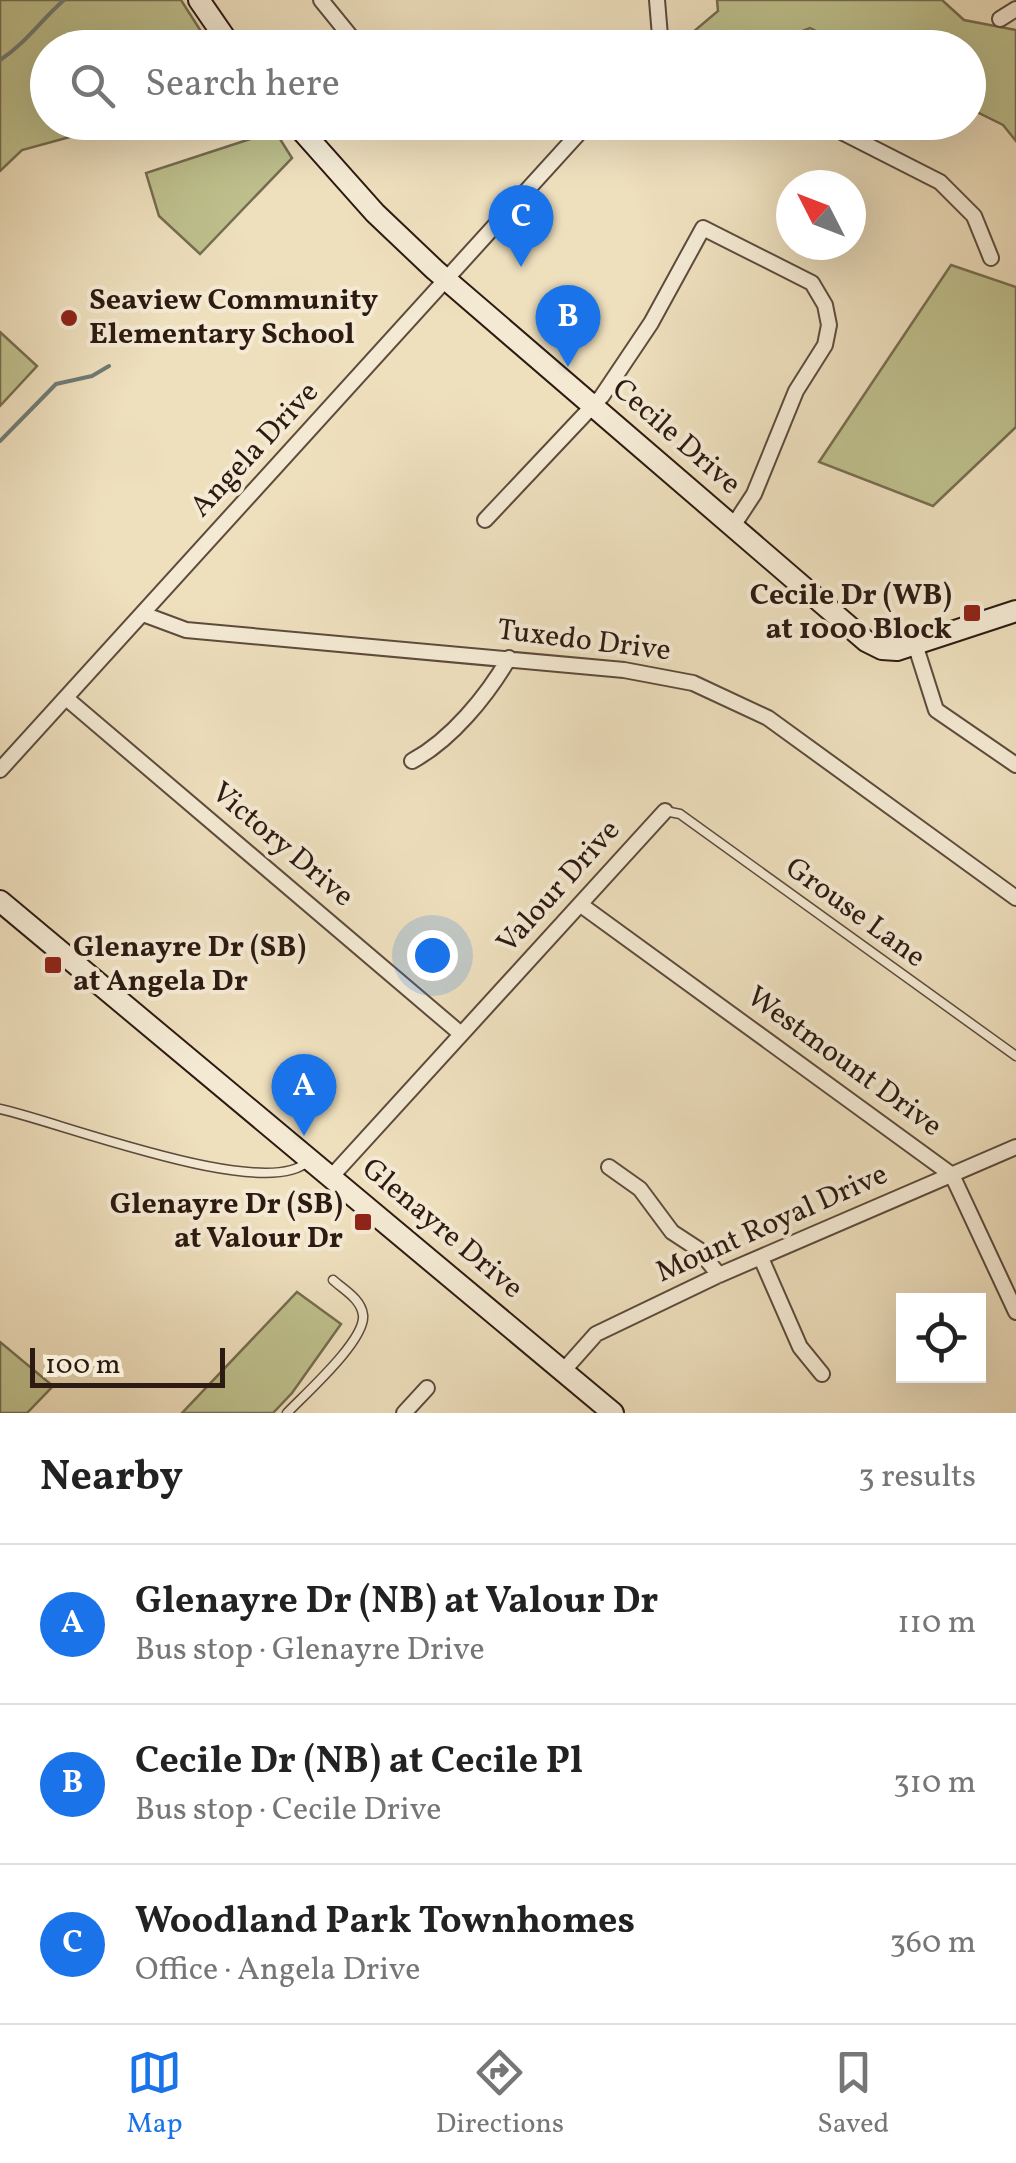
<!DOCTYPE html>
<meta charset="utf-8">
<style>
body{margin:0;font-family:Vollkorn,serif;background:#f2f2f2;color:#222}
.controls{position:absolute;right:30px;bottom:30px;display:grid;overflow:hidden;border-radius:0px;box-shadow:0 10px 40px #0002}
.controls button{width:90px;height:90px;display:grid;place-items:center;padding:0;border:0;border-bottom:2px solid #e0e0e0;background:#fff;color:#222;font:50px sans-serif}
.compass{position:absolute;left:776px;top:170px;width:90px;height:90px;border-radius:50%;background:#fff;box-shadow:0 10px 40px #0002;rotate:312deg}
.scale{position:absolute;left:30px;bottom:25px;width:195px;box-sizing:border-box;padding-left:10px;border:5px solid #2d1a12;border-top:0;font-size:28px;line-height:35px;white-space:nowrap;color:#2d1a12;-webkit-text-stroke:8px #f4ead4;paint-order:stroke}
.you{position:absolute;left:432px;top:955px;width:35px;height:35px;margin:-25px;border:8px solid #fff;border-radius:50%;background:#1a73e8;box-shadow:0 0 0 15px #1a73e833}
.badge{display:grid;place-items:center;width:65px;height:65px;border-radius:50%;background:#1a73e8;color:#fff;font-size:32px;font-weight:700}
.pin{position:absolute;translate:-50% -82px;filter:drop-shadow(0 2px 5px #0008)}
.pin::after{content:'';position:absolute;top:52px;width:35px;height:30px;background:inherit;clip-path:polygon(0 0,100% 0,50% 100%)}
.list{margin:0;padding:0;list-style:none}
h2{display:flex;justify-content:space-between;align-items:center;height:130px;margin:0;padding:0 40px;font-size:42px}
h2 small{font-size:32px;font-weight:400;color:#767676}
.list li{display:grid;grid-template-columns:65px 1fr auto;gap:30px;align-items:center;box-sizing:border-box;height:160px;padding:0 40px;border-top:2px solid #e0e0e0}
.list b{display:block;font-size:38px;white-space:nowrap}
.list p{margin:0;font-size:32px;white-space:nowrap;color:#767676}
.list em{font-size:32px;font-style:normal;color:#767676}
.icon{flex:none;width:55px;height:55px;fill:none;stroke:currentColor;stroke-width:2;stroke-linecap:round;stroke-linejoin:round}
.map{position:relative;flex:none;width:1016px;height:1413px;overflow:hidden}
.search{position:absolute;background:#fff;box-shadow:0 10px 40px #0002;left:30px;right:30px;top:30px;height:110px;display:flex;align-items:center;gap:25px;box-sizing:border-box;padding:0 35px;border-radius:55px;color:#767676;font-size:38px}
.sheet{height:610px;background:#fff}
nav{display:flex;justify-content:space-around;align-items:center;box-sizing:border-box;height:140px;border-top:2px solid #e0e0e0;background:#fff;font-size:28px;color:#767676}
nav a{display:grid;justify-items:center;gap:5px}
nav .on{color:#1a73e8}
.map>svg:first-child{display:block}
.green{fill:#bec08d;stroke:#766d50;stroke-width:2.5}
.lines{fill:none;stroke-linecap:round;stroke-linejoin:round}
.stream{stroke:#6f7b76;stroke-width:4}
.lane-casing{stroke:#5d4b3d;stroke-width:11}
.street-casing{stroke:#5d4b3d;stroke-width:18}
.secondary-casing{stroke:#2d1a12;stroke-width:24}
.lane{stroke:#f4ead4;stroke-width:8}
.street{stroke:#f4ead4;stroke-width:14}
.secondary{stroke:#f4ead4;stroke-width:20}
.poi-dot{fill:#8f2418;stroke:#f4ead4;stroke-width:4}
.labels{text-anchor:middle;dominant-baseline:central;stroke-width:8;stroke-linejoin:round;paint-order:stroke}
.poi-label{font-size:30px;font-weight:bold;fill:#2d1a12;stroke:#f4ead4;text-anchor:start}
.street-label{font-size:30px;fill:#2d1a12;stroke:#f4ead4}
</style>
<div class="map">
<svg width="1016" height="1413" viewBox="0 0 1016 1413">
<rect width="100%" height="100%" fill="#eedfbd"/>
<filter id="stains"><feTurbulence type="fractalNoise" baseFrequency=".002" numOctaves="4"/><feColorMatrix values="0 0 0 0 .2 0 0 0 0 .09 0 0 0 0 .02 0 0 0 .5 -.17"/></filter>
<radialGradient id="worn" r=".72"><stop offset=".6" stop-color="#630" stop-opacity="0"/><stop offset="1" stop-color="#630" stop-opacity=".3"/></radialGradient>
<!-- green -->
<path class="green" d="M0,0h181l30,47 -163,1v74l73,1 -99,27 -22,21z
M717,0h225l22,20 52,10v111l-13,-16 -34,-17 -1,-60 -119,-1 -39,-19 -53,20 -25,-1 -39,-15 25,-21z
M275,131l17,27 -92,96 -41,-38 -13,-43z
M951,265l65,22v140l-83,79 -114,-44z
M0,332l37,34 -37,40z
M297,1292l44,32 -49,69 -19,20h-91z
M0,1342l53,44 -26,27h-27z"/>
<g class="lines">
<!-- stream -->
<path class="stream" d="M0,60c25,-16 41,-40 64,-60
M0,441l56,-57 36,-8 17,-10"/>
<defs>
<path id="lane" d="M665,811l15,3 336,242
M0,1109c57,12 267,94 308,52
M287,1413c18,-19 79,-73 76,-98 -2,-16 -19,-25 -30,-35"/>
<path id="street" d="M321,0l39,48
M657,0l4,48
M1000,19l16,-10
M822,122l118,60 34,34 17,42
M485,520l117,-124 49,-73 52,-95 109,55 13,22 4,20 -4,20 -29,46 -42,103 -21,32
M143,614l43,16 438,40 69,13 75,35 248,180
M915,644l21,66 80,55
M66,698l395,336
M412,761c39,-21 75,-65 97,-103
M0,770l589,-648
M581,905l371,270 64,137
M609,1167l31,22 32,43 26,17 21,26
M332,1176l333,-365
M761,1258l39,89 22,27
M564,1370l32,-36 123,-59 297,-128
M404,1413l23,-25"/>
<path id="secondary" d="M199,0l33,48
M294,122l81,91 60,57 431,371 16,8 15,1 119,-39
M0,901l613,512"/>
</defs>
<!-- lane casing -->
<use href="#lane" class="lane-casing"/>
<!-- street casing -->
<use href="#street" class="street-casing"/>
<!-- secondary casing -->
<use href="#secondary" class="secondary-casing"/>
<!-- lane -->
<use href="#lane" class="lane"/>
<!-- street -->
<use href="#street" class="street"/>
<!-- secondary -->
<use href="#secondary" class="secondary"/>
</g>
<!-- markers -->
<g class="poi-dot">
<circle cx="69" cy="318" r="10"/>
<rect x="962" y="603" width="20" height="20" rx="5"/>
<rect x="43" y="955" width="20" height="20" rx="5"/>
<rect x="353" y="1212" width="20" height="20" rx="5"/>
</g>
<g class="labels">
<!-- poi labels -->
<g class="poi-label">
<text x="89" y="301">Seaview Community<tspan x="89" dy="34">Elementary School</tspan></text>
<text x="952" y="596" text-anchor="end">Cecile Dr (WB)<tspan x="952" dy="34">at 1000 Block</tspan></text>
<text x="73" y="948">Glenayre Dr (SB)<tspan x="73" dy="34">at Angela Dr</tspan></text>
<text x="343" y="1205" text-anchor="end">Glenayre Dr (SB)<tspan x="343" dy="34">at Valour Dr</tspan></text>
</g>
<!-- street labels -->
<g class="street-label">
<text transform="translate(676 437) rotate(41)">Cecile Drive</text>
<text transform="translate(255 450) rotate(-47)">Angela Drive</text>
<text transform="translate(584 641) rotate(7)">Tuxedo Drive</text>
<text transform="translate(282 845) rotate(40)">Victory Drive</text>
<text transform="translate(559 887) rotate(-48)">Valour Drive</text>
<text transform="translate(855 913) rotate(36)">Grouse Lane</text>
<text transform="translate(844 1062) rotate(36)">Westmount Drive</text>
<text transform="translate(772 1224) rotate(-24)">Mount Royal Drive</text>
<text transform="translate(442 1229) rotate(40)">Glenayre Drive</text>
</g>
</g>
<rect width="100%" height="100%" filter="url(#stains)"/>
<rect width="100%" height="100%" fill="url(#worn)"/>
</svg>
<div class="controls">
<button><svg class="icon" aria-label="locate" viewBox="0 0 24 24"><circle cx="12" cy="12" r="6"/><path d="M12 2v4M12 18v4M2 12h4M18 12h4"/></svg></button>
</div>
<svg class="compass" viewBox="-18 -18 36 36"><path d="M0-13l5 13h-10z" fill="#e53935"/><path d="M0 13l5-13h-10z" fill="#767676"/></svg>
<div class="scale">100 m</div>
<div class="you"></div>
<div class="pin badge" style="left:304px;top:1136px">A</div>
<div class="pin badge" style="left:568px;top:367px">B</div>
<div class="pin badge" style="left:521px;top:267px">C</div>
<div class="search"><svg class="icon" aria-label="search" viewBox="0 0 24 24"><circle cx="10" cy="10" r="6"/><path d="M15 15l6 6"/></svg>Search here</div>
</div>
<section class="sheet">
<h2>Nearby<small>3 results</small></h2>
<ul class="list">
<li><span class="badge">A</span><div><b>Glenayre Dr (NB) at Valour Dr</b><p>Bus stop · Glenayre Drive</p></div><em>110 m</em></li>
<li><span class="badge">B</span><div><b>Cecile Dr (NB) at Cecile Pl</b><p>Bus stop · Cecile Drive</p></div><em>310 m</em></li>
<li><span class="badge">C</span><div><b>Woodland Park Townhomes</b><p>Office · Angela Drive</p></div><em>360 m</em></li>
</ul>
</section>
<nav>
<a class="on"><svg class="icon" aria-label="map" viewBox="0 0 24 24"><path d="M3 6l6-2 6 2 6-2v14l-6 2-6-2-6 2zM9 4v14M15 6v14"/></svg>Map</a>
<a><svg class="icon" aria-label="directions" viewBox="0 0 24 24"><path d="M12 3l9 9-9 9-9-9zM9 14v-3h6M13 9l2 2-2 2"/></svg>Directions</a>
<a><svg class="icon" aria-label="saved" viewBox="0 0 24 24"><path d="M7 4h10v16l-5-4-5 4z"/></svg>Saved</a>
</nav>
